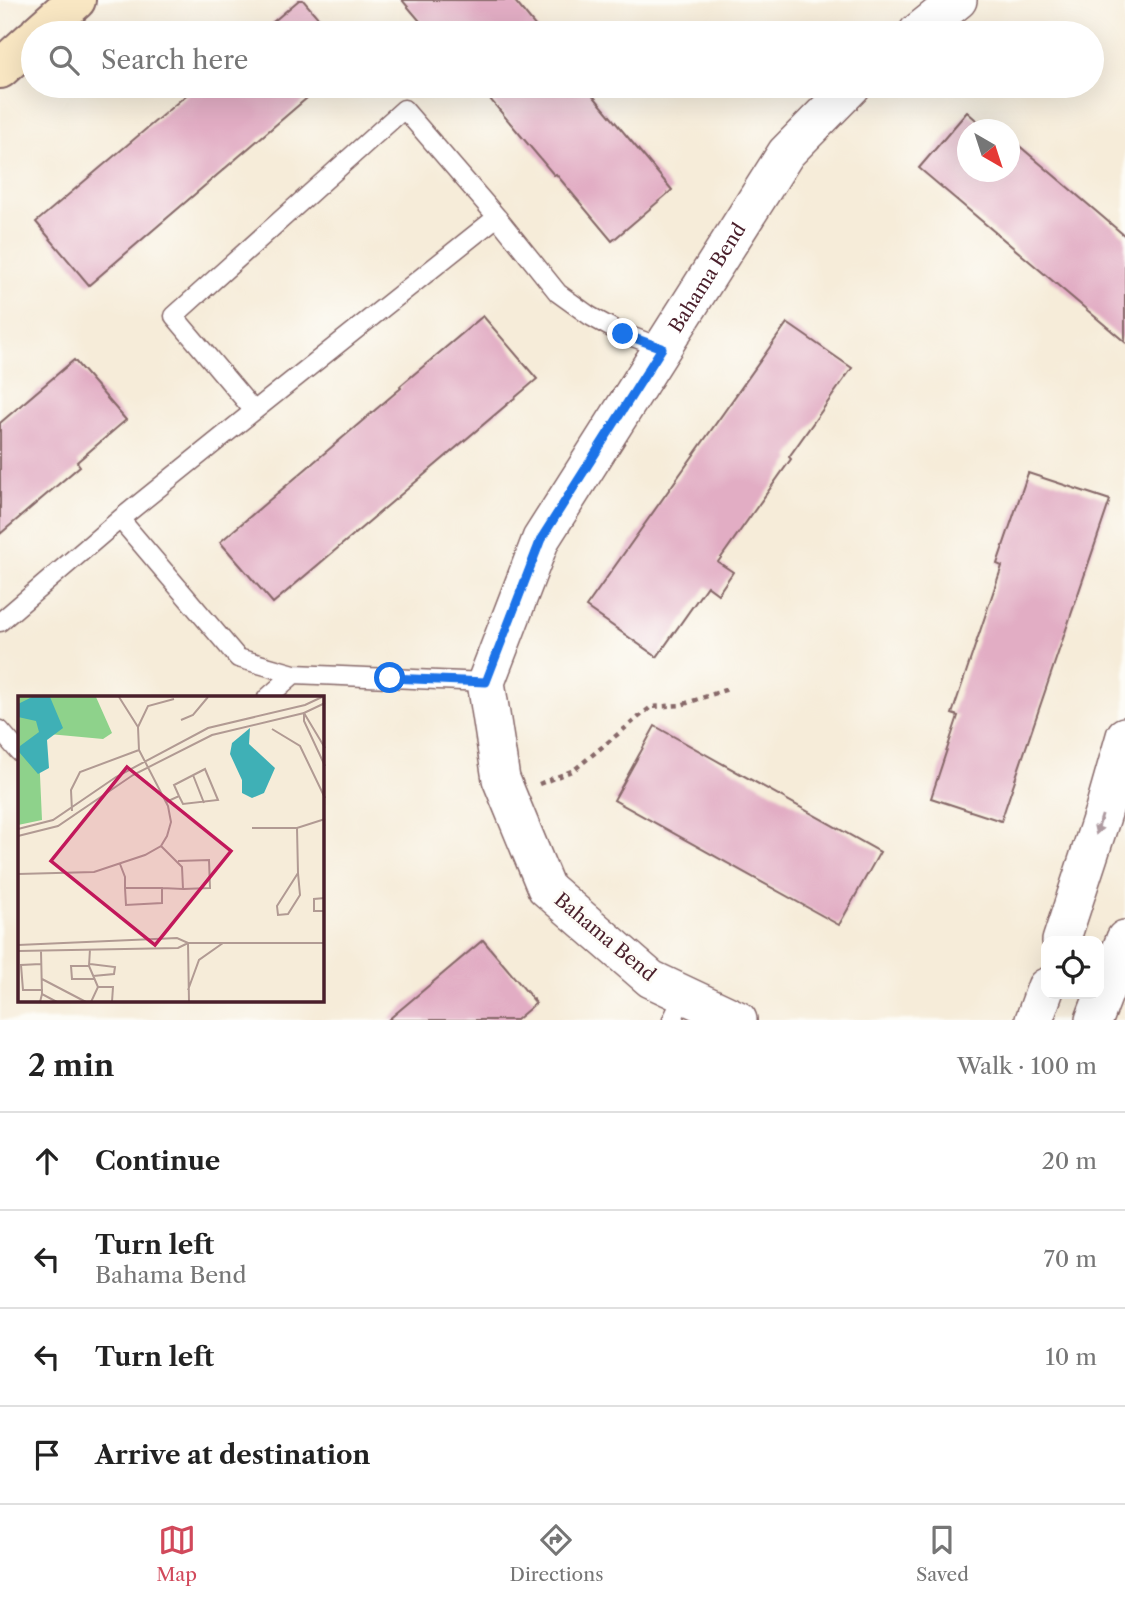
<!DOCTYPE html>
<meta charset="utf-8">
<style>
body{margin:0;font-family:"Libre Caslon Text",serif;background:#f6f6f6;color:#222}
.controls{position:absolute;right:21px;bottom:21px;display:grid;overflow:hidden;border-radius:14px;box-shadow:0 7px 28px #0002}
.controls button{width:63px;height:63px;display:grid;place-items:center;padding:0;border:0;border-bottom:2px solid #e0e0e0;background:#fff;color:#222;font:35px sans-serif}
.compass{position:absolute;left:957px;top:119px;width:63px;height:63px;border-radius:50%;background:#fff;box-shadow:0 7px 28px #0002;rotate:141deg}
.stop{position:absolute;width:21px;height:21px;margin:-16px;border:5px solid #1a73e8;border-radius:50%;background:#fff}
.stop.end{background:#1a73e8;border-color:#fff;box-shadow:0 2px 7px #0008}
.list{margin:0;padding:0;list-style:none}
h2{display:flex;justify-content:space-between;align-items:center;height:91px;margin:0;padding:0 28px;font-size:30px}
h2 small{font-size:23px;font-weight:400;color:#767676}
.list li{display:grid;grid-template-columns:46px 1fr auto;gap:21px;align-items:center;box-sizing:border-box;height:98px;padding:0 28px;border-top:2px solid #e0e0e0}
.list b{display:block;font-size:26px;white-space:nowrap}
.list p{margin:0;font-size:23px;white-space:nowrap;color:#767676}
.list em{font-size:23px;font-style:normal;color:#767676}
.icon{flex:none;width:38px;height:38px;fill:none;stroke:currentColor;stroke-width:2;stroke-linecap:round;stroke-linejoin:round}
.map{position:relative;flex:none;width:1125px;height:1020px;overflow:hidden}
.search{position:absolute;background:#fff;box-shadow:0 7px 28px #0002;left:21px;right:21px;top:21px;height:77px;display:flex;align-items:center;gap:18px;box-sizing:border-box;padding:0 24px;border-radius:38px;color:#767676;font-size:26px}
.sheet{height:483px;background:#fff}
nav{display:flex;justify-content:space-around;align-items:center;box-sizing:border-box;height:98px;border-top:2px solid #e0e0e0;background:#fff;font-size:19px;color:#767676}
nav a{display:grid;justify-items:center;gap:4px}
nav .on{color:#d1495b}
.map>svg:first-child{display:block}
.building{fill:#e2adc4}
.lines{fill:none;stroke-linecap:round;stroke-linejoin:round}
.service-casing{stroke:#866768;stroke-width:21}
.minor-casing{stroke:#866768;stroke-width:40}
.secondary-casing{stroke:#866768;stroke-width:42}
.path{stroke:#866768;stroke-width:4.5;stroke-dasharray:5 5;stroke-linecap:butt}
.service{stroke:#fff;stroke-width:18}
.minor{stroke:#fff;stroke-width:37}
.secondary{stroke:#f9e7c3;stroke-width:38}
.oneway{fill:#ae9aa0}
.route{stroke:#1a73e8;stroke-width:9}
.labels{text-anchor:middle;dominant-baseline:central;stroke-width:6;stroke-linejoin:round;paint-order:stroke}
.street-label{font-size:19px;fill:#4a1f2b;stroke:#fdfcf7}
.inset-road{fill:none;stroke:#b19a93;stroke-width:2}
.view{fill:#c2185b;fill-opacity:0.15;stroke:#c2185b;stroke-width:3.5}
.inset-edge{fill:none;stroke:#4a1f2b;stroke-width:3.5}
</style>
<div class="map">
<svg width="1125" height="1020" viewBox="0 0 1125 1020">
<rect width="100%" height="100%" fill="#fdfcf7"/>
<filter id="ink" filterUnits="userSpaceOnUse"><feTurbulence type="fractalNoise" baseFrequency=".0143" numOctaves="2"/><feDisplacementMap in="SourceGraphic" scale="14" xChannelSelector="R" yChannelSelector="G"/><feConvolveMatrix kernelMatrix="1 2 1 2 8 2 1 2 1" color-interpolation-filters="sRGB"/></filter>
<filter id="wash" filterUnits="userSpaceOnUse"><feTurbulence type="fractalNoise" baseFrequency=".00686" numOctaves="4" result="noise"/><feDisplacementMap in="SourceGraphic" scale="28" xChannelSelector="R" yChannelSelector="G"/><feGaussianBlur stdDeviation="1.57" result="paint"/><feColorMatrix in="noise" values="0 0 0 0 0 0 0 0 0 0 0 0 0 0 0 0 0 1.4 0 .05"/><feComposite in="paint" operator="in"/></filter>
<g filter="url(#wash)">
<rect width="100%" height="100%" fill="#f6ecd9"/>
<g id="blocks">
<!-- building -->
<path class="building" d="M299,0h4l28,33h-71z
M402,0h112l27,33h-111z
M197,86h124l-232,199 -53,-63z
M479,86h106l87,104 -60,51 -56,-67 -2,1z
M967,112l17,15 5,-6 10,9h-31v42h42v-34l115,98v106l-206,-174z
M483,316l54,63 -264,224 -53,-61 181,-154 -1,-2z
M787,323l65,45 -63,89 2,2 -73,103 15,10 -15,22 -11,-8 -50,71 -71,-50z
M74,360l52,60 -49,42 3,4 -80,68v-111z
M1028,473l82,27 -109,321 -70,-23 27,-82 -6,-2 50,-148 -5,-2z
M655,726l225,126 -41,73 -225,-125z
M483,940l53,63 -20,17h-128z"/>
</g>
</g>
<g filter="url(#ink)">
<use href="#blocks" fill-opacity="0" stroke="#866768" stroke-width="2"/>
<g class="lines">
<defs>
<path id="service" d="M497,217l-243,194 -80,-95 230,-207 93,108 61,76 32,23 27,15 45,17
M254,411l-134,108 118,139 56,16 192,8
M0,622l120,-103
M267,698l27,-24
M0,730l19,22
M672,1020l12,-25"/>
<g id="minor">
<path d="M917,33l41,-33"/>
<path d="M1061,941l42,-128 22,-77"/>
<path id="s1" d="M738,1020l-87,-41 -105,-91 -45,-109 -15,-97 55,-143 245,-386 66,-67"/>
<path d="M1034,1020l12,-33"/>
<path d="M1094,1020l31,-81"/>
</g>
<path id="secondary" d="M39,33l37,-33
M0,69l33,-30"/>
</defs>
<!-- service casing -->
<use href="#service" class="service-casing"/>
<!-- minor casing -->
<use href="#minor" class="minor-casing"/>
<!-- secondary casing -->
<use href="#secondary" class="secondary-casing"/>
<!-- path -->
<path class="path" d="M539,784l35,-14 77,-63 30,-2 47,-16"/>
<!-- service -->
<use href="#service" class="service"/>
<!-- minor -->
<use href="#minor" class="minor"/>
<!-- secondary -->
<use href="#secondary" class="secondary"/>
</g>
<!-- one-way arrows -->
<defs><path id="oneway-solid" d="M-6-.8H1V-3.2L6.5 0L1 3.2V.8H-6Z" transform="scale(1.75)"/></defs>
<use class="oneway" href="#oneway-solid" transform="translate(1099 825) rotate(108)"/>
</g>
<g class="lines" filter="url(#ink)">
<!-- route -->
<path class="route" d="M390,678l96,4 55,-143 121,-191 -39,-14"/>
</g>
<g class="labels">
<!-- street labels -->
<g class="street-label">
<text stroke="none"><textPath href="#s1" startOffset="914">Bahama Bend</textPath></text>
<text transform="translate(605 937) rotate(40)">Bahama Bend</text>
</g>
</g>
<!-- overview -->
<g transform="translate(18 696)">
<rect width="306" height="306" fill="#f6ecd9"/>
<path d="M0,1h78l16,36 -9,6 -54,-5 -10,19 3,67 -24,5z" fill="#8ed28b"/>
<path d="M14,1h18l13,31 -16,12 2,28 -11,6 -19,-22 1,-6 19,-14 -3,-11 -18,-4v-13zM232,32l-1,16 26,24 -11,25 -12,5 -10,-5v-13l-12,-26 2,-11z" fill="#3fb0b6"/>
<path class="inset-road" d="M286,16v9l21,45M286,17l21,35M163,24l12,-5 15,-18M120,31l10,-21 26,-7M254,33l28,17 25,52M175,79l11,28M148,106l13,-6 4,8 35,-4 -13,-31 -31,16 5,11M54,115l-1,-21 9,-18 59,-22M234,132h45l28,-9M279,132l1,45 -21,33 1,9 10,-1 12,-19 -2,-22M0,133l35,-9 63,-43 92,-49 97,-23 17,-8M0,140l40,-10 75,-51 79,-40 92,-22 21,-10M143,150l21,21 1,22 -21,-1M160,165l31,-1 1,28 -27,1M102,168l5,13v11l1,17 36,-2v-15h-37M0,178l76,-2 51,-17 16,-9 6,-10 4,-14 -3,-16 -29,-56 -1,-23 -19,-30M307,202l-11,1v12h11M170,247l1,59M0,249l159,-7 11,5h137M72,253l-1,17 9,21 -7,15M0,255l160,-3 10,-5M23,255l1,43M23,268l-20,1 2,25h20M72,268l25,3 -1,7 -21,2M71,270h-18l1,13h22M24,283l44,23M80,291h15l-1,15M170,294l11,-30 24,-17M22,306l2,-8 15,8"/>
<path class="view" d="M109,71l104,84 -76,94 -104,-84z"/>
<rect width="306" height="306" class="inset-edge"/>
</g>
</svg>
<div class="controls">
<button><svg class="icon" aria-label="locate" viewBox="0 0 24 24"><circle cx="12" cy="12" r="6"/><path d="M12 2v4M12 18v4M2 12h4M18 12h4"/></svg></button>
</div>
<svg class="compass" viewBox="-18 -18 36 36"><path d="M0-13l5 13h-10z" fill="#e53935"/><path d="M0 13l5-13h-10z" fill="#767676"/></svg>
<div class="stop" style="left:390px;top:678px"></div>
<div class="stop end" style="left:623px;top:334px"></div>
<div class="search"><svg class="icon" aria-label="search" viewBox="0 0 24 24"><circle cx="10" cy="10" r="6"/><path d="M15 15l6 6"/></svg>Search here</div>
</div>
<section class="sheet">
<h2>2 min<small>Walk · 100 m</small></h2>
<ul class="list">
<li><svg class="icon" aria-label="ahead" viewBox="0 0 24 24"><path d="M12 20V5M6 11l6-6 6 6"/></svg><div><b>Continue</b></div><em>20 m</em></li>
<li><svg class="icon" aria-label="left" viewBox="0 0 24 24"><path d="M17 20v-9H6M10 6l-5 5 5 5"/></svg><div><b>Turn left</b><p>Bahama Bend</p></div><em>70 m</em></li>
<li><svg class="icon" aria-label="left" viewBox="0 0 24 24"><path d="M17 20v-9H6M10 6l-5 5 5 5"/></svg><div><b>Turn left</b></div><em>10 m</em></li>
<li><svg class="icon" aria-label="arrive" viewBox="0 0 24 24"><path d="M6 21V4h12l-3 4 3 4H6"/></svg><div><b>Arrive at destination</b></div></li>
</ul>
</section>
<nav>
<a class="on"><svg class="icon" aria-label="map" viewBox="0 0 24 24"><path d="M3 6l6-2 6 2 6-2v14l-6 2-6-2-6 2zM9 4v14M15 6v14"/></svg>Map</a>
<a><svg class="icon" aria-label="directions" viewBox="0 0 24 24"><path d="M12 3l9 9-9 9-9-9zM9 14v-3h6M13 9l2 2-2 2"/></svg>Directions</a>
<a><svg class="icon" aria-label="saved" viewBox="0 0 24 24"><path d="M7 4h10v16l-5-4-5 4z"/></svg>Saved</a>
</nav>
